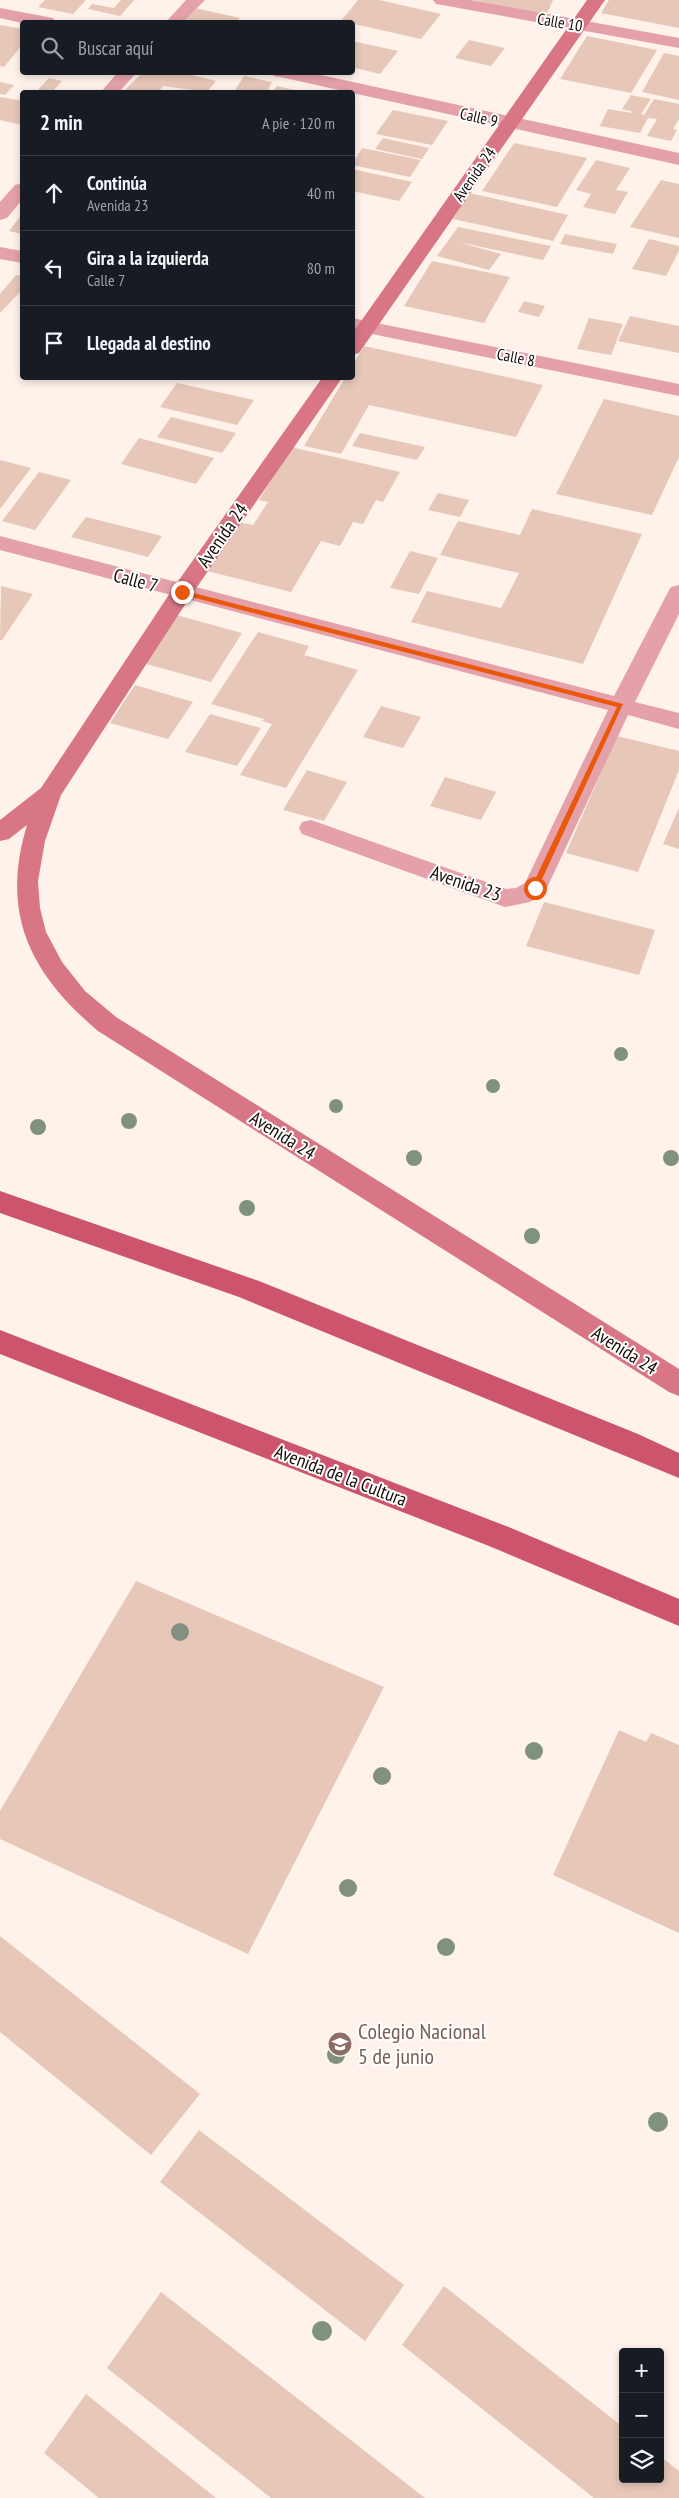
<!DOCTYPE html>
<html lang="es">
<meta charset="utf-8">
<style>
body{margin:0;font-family:"PT Sans Narrow",sans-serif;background:#20242c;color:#f1f3f6}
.controls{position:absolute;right:15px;bottom:15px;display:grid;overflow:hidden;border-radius:5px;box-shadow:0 2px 8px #0003}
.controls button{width:45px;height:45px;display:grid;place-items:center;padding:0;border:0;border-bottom:1px solid #363941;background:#171b24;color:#f1f3f6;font:25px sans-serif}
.stop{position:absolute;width:15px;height:15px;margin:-11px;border:4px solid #ea580c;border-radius:50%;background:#fff}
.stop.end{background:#ea580c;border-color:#fff;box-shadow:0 1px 5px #0008}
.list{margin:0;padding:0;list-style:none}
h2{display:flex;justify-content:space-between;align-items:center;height:65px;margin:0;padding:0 20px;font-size:21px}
h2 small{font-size:16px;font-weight:400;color:#9ea1a6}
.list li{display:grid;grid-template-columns:32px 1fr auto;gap:15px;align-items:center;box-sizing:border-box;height:75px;padding:0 20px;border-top:1px solid #363941}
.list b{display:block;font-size:19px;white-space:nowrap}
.list p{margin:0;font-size:16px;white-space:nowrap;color:#9ea1a6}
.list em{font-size:16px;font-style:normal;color:#9ea1a6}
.icon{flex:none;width:28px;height:28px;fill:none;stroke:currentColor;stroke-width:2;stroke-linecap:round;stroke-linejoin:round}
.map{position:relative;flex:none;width:679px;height:2498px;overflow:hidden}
.search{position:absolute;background:#171b24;box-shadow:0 2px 8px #0003;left:20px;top:20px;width:335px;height:55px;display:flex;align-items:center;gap:12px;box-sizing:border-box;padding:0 18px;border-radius:5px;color:#9ea1a6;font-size:19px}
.panel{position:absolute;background:#171b24;box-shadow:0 2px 8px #0003;left:20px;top:90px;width:335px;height:290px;border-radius:5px}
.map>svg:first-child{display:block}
.building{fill:#e7c7b8}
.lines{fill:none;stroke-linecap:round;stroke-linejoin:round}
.street{fill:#e5a1aa;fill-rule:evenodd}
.secondary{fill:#d87686;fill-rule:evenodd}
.primary{fill:#cc546c;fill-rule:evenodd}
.tree{fill:#819180}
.route{fill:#ea580c}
.labels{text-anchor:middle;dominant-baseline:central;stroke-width:4;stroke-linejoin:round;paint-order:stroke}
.far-street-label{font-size:16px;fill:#170d07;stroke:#fff}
.street-label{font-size:19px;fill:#170d07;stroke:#fff}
.near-education-label{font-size:22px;fill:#785e54;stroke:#fff;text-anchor:start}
</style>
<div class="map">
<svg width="679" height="2498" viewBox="0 0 679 2498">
<rect width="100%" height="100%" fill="#fef2ea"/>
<!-- building -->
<path class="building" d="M45,0h41l-13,14 -35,-7z
M121,0h13l-14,16 -32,-7 4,-5 22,4z
M358,0h21l62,14 -20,25 -80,-18z
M473,0h80l-7,16z
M609,0h70v28l-78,-15z
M195,8l45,10 -4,4h-54z
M0,25l22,4v16l-18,22 -4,-1z
M587,36l70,14 -26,43 -71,-14z
M469,40l36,8 -14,18 -36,-8z
M352,41l46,10 -18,23 -28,-7z
M664,53l15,3v44l-37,-8z
M143,72h36l37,9 -9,11 -44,-6 -5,6h-35z
M244,76l28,6 -5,10h-33z
M49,78l13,3 -10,11h-16z
M0,82l14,3 -9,10 -5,-1z
M277,86l26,6h-31z
M631,95l20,4 -10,15 3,1 10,-16 25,5v15l-6,10 4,1 -6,11 -24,-5 10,-17 -9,-1 -8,15 -40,-7 8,-17 24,4 -1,-2 -9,-2z
M0,97l22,4v24l-22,-5z
M393,110l55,11 -16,24 -56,-11z
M383,138l46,10 -7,11 -47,-10z
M514,143l73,15 -30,49 -75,-16z
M362,148l59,12 -11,17 -58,-12z
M596,160l34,8 -14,22 12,2 -13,22 -32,-7 8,-13 -15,-4z
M352,169l60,13 -13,19 -47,-10z
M661,180l18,4v54l-49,-11z
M469,193l99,22 -15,26 -100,-22z
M22,214v20l-13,-3z
M458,227l93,19 -8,14 -85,-18 43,12 -12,16 -52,-14z
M565,234l52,10 -4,10 -53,-10z
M649,239l30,7v5l-13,25 -34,-7z
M432,261l78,16 -26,46 -80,-17z
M16,275l6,1v14l-22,23v-19z
M524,301l21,5 -6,11 -21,-5z
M630,316l49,10v27l-61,-12z
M589,318l34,6 -12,31 -34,-6z
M364,346l179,39 -27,52 -147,-32 -28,49 -37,-8 41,-68h7v-12z
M177,383l77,17 -17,25 -77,-18z
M604,399l75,17v41l-27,58 -96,-21z
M171,417l65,16 -14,20 -65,-16z
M360,433l65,14 -8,13 -65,-14z
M139,438l75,20 -18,26 -75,-20z
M291,447l109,25 -17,30 -7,-2 -13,24 -10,-2 -13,24 -19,-5 -30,51 -84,-21 31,-49 15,3 15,-23 -9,-2z
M0,460l31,8 -31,41z
M39,472l32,8 -36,50 -33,-9z
M438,493l31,7 -9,17 -32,-7z
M532,509l110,25 -59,130 -172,-42 16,-31 74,17 18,-35 -79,-18 18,-34 62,14z
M86,517l76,19 -14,21 -77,-20z
M410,551l28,7 -19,36 -29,-6z
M1,586l32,8 -31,46h-2z
M176,615l66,18 -31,49 -68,-19z
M258,632l51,14 -8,15 3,-6 54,15 -72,118 -46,-13 32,-51 -10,-3 2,-2 -53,-15z
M135,685l58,17 -25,37 -58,-16z
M381,706l40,11 -18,31 -40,-11z
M210,714l51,14 -24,38 -52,-14z
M617,736l62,15v19l-41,102 -72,-19z
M307,770l40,12 -23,39 -41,-11z
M445,777l51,15 -15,28 -51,-14z
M679,808v41l-16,-5z
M544,902l111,28 -16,45 -113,-29z
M136,1581l248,106 -136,267 -248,-115v-28z
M619,1730l27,12 5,-9 28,12v188l-126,-58z
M0,1936l200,158 -49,61 -151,-123z
M199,2130l205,155 -39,56 -205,-159z
M444,2286l179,141v52h37v-23l19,15v27h-85l-192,-153z
M161,2292l264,206h-154l-164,-130z
M86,2394l130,104h-117l-55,-45z"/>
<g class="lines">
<!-- street -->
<path class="street" d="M186,0h19l-22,22h-17z
M433,0h38l208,38v10l-237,-43 -6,-1z
M0,8l53,10 3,4 -34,1 -22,-5z
M118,72h19l-18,20h-18z
M271,72h36l372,81v12l-399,-88 -6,-1z
M22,183v17l-15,18 -7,2v-18l15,-17z
M0,247l22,4v12l-22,-4z
M352,318l327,66v12l-327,-66z
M0,536l614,160 54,-104 3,-5 8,-2v29l-44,88 44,11v16l-51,-14 -84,179 -14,8 -25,5 -203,-73 -3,-6 3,-6 9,-2 195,69 10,-1 9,-5 83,-173 -608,-160z"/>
<!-- secondary -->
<path class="secondary" d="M587,0h18l-246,353 -7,2v-21z
M322,378h20l-152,219 -129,198 -16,46 -7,40 2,27 6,24 16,30 23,29 31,26 563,352v27l-10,-4 -571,-361c-68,-58 -98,-117 -71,-206l-18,14 -9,2v-21l41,-32 133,-201z"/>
<!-- primary -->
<path class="primary" d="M0,1191l259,90 379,153 41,19v25l-440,-181 -239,-84z
M0,1330l511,198 168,71v27l-190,-80 -489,-192z"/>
</g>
<!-- trees -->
<g class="tree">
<circle cx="621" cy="1054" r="7"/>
<circle cx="493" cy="1086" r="7"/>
<circle cx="336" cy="1106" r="7"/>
<circle cx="129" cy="1121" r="8"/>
<circle cx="38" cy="1127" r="8"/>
<circle cx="414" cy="1158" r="8"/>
<circle cx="671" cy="1158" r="8"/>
<circle cx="247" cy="1208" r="8"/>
<circle cx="532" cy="1236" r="8"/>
<circle cx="180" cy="1632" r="9"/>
<circle cx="534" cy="1751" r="9"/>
<circle cx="382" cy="1776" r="9"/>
<circle cx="348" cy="1888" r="9"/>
<circle cx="446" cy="1947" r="9"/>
<circle cx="336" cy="2055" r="9"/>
<circle cx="658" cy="2122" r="10"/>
<circle cx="322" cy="2331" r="10"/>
</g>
<!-- route -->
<path class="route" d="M182,590l441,114 -86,186 -6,-2 86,-181 -437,-113z"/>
<!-- icons -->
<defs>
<symbol id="school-disc" viewBox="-11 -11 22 22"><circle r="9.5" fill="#8d6e63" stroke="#fff"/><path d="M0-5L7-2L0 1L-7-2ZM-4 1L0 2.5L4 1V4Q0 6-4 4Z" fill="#fff"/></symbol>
</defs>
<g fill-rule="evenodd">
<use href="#school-disc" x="326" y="2030" width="28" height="28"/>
</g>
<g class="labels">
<!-- far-street labels -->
<g class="far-street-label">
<text transform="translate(560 22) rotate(10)">Calle 10</text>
<text transform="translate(479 117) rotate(13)">Calle 9</text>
<text transform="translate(474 174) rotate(-55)">Avenida 24</text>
<text transform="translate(516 357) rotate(11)">Calle 8</text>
</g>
<!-- street labels -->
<g class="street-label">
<text transform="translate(222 535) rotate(-55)">Avenida 24</text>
<text transform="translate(136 580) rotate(15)">Calle 7</text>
<text transform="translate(466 883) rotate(19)">Avenida 23</text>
<text transform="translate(283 1135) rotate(32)">Avenida 24</text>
<text transform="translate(625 1350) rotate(32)">Avenida 24</text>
<text transform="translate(341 1475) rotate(21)">Avenida de la Cultura</text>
</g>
<!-- near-education labels -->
<g class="near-education-label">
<text x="358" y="2031">Colegio Nacional<tspan x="358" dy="25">5 de junio</tspan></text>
</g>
</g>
</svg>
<div class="controls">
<button>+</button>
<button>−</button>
<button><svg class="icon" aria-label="layers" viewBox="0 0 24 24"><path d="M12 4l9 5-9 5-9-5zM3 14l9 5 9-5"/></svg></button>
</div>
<div class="stop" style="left:535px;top:888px"></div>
<div class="stop end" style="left:182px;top:592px"></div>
<div class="search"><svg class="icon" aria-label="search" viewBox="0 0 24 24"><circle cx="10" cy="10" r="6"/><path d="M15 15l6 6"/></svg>Buscar aquí</div>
<section class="panel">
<h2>2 min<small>A pie · 120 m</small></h2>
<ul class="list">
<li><svg class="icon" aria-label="ahead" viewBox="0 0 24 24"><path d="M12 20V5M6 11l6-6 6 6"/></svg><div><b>Continúa</b><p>Avenida 23</p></div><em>40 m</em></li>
<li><svg class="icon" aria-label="left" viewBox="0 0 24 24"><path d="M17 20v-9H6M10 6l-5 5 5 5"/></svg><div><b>Gira a la izquierda</b><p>Calle 7</p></div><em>80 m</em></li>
<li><svg class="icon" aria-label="arrive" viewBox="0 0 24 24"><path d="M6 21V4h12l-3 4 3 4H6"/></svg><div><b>Llegada al destino</b></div></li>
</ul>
</section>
</div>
